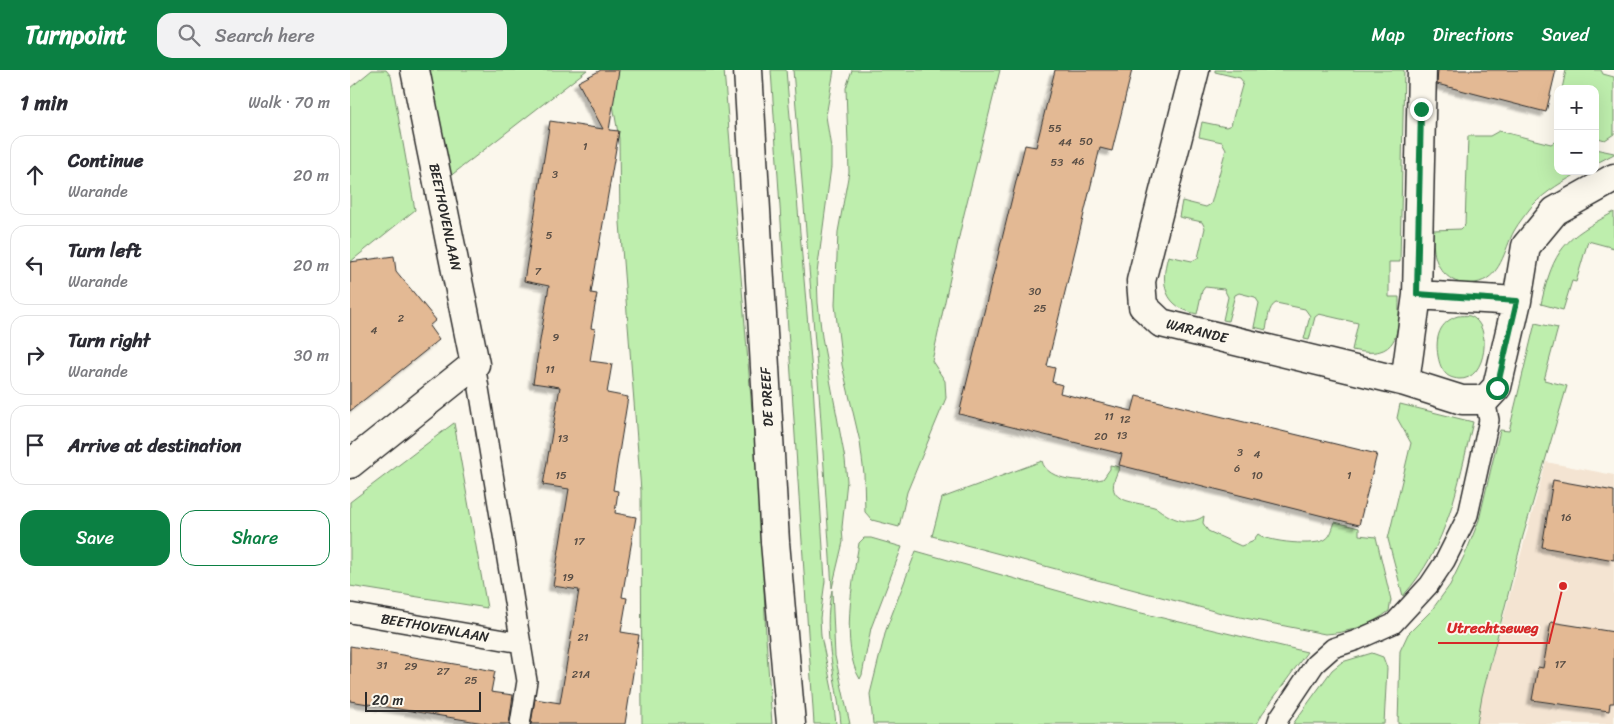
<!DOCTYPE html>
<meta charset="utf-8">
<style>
body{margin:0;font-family:Sriracha,sans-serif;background:#f2f2f3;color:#2b2b33}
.controls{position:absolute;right:15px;top:15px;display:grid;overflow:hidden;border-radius:10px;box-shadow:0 5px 20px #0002}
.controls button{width:45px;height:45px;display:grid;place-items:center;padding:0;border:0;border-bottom:1px solid #e1e1e2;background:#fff;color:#2b2b33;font:25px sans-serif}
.scale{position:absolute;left:15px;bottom:12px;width:116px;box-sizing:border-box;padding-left:5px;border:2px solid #2b2b2b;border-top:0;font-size:14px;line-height:18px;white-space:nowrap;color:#2b2b2b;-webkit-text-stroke:4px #fbf7ec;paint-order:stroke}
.stop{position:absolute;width:15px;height:15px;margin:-11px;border:4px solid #0b8043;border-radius:50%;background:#fff}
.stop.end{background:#0b8043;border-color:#fff;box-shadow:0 1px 5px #0008}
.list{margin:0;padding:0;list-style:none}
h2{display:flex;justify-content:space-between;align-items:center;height:65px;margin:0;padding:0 20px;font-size:21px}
h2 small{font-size:16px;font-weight:400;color:#7c7c81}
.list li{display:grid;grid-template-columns:32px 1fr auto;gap:15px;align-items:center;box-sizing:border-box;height:80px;margin:0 10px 10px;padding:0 10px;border:1px solid #e1e1e2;border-radius:15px}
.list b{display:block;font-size:19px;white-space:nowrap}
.list p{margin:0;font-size:16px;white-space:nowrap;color:#7c7c81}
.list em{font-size:16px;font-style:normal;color:#7c7c81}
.actions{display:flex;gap:10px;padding:15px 20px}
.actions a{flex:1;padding:11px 0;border:1px solid #0b8043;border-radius:15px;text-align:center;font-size:18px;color:#0b8043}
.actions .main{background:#0b8043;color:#fff}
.icon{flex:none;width:28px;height:28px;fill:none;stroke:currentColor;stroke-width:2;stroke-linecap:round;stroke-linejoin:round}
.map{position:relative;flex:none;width:1264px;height:654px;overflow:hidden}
header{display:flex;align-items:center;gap:30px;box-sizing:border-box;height:70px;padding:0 25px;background:#0b8043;color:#fff}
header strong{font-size:24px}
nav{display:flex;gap:28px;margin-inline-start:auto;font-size:18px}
.search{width:350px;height:45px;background:#f2f2f3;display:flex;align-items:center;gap:12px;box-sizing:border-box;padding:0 18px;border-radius:15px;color:#7c7c81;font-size:19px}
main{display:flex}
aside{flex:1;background:#fff}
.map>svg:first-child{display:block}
.built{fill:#f4e4d2}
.green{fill:#beeead;stroke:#748c6c}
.building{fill:#e3b994;stroke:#2b2b2b;filter:url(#shadow)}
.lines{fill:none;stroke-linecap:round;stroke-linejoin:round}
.lane-casing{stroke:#2b2b2b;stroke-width:22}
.street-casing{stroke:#2b2b2b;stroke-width:31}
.secondary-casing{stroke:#2b2b2b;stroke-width:31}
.lane{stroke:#fbf7ec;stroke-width:19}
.street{stroke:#fbf7ec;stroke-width:28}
.secondary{stroke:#fbf7ec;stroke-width:28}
.route{stroke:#0b8043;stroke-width:6}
.labels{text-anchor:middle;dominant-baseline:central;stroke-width:4;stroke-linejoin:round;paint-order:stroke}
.number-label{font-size:11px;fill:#594e45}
.street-label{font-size:14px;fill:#2b2b2b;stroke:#fbf7ec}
.leader{fill:none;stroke:#d62828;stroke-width:2}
.callout-dot{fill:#d62828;stroke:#fbf7ec;stroke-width:2}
.callout-label{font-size:15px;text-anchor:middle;font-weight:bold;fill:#d62828;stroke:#fbf7ec;stroke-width:4;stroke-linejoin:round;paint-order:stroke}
</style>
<header>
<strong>Turnpoint</strong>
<div class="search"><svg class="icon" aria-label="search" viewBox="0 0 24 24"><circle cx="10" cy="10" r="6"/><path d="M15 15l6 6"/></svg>Search here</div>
<nav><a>Map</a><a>Directions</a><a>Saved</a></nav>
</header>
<main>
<aside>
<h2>1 min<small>Walk · 70 m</small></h2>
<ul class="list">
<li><svg class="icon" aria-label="ahead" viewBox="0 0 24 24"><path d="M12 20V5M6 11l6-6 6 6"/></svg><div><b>Continue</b><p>Warande</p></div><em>20 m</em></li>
<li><svg class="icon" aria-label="left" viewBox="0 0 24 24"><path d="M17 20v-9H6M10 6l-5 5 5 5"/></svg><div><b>Turn left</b><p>Warande</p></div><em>20 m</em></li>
<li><svg class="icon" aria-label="right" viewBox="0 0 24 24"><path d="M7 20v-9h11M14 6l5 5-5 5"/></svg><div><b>Turn right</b><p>Warande</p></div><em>30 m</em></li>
<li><svg class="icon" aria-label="arrive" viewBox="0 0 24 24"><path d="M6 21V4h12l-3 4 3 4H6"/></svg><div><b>Arrive at destination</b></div></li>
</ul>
<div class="actions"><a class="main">Save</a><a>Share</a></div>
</aside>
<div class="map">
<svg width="1264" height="654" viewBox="0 0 1264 654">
<defs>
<filter id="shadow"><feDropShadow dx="-4.5" dy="4.5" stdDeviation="1" flood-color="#0004"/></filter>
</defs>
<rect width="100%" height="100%" fill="#fbf7ec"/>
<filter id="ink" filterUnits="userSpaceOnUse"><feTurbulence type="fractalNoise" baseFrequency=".02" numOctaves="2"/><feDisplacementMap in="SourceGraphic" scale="10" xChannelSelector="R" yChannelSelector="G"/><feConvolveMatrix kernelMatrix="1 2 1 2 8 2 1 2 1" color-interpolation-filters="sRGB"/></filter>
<g filter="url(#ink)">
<!-- built -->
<path class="built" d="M1196,392l68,13v249h-179l47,-28z"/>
<!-- green -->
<path class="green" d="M22,0h14l5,6 24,134 -65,52v-174z
M79,0h158l-138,107z
M257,0h117l37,450 5,117 6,87h-130l-1,-233 -21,-268 -1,-84z
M421,0h15l27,314 12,197 -5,37 1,18 11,53 4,35h-22z
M443,0h41l-8,46 5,32v19l-14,106 1,30 4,34 23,122 2,22 -5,46 1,15 -11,46 -13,-196z
M502,0h148l-36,144 -32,147 13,20 1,17 -39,94 -8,35 -27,-7 -7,-8 -1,-38 -4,-32 -18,-77 -7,-60 3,-73 11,-60 -3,-84z
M865,0h189l-4,192h-11v35h10c0,36 0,64 -47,53l6,-27 -39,-9 -4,3 -6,23 -5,-1 6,-23 -5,-7 -29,-6c-8,4 -8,17 -10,27l-12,-3 5,-24 -4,-6 -16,-4 -4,2 -7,26 -5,-1 5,-23 -4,-8 -19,-2 -3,4 -5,23c-33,-7 -37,-30 -29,-58l24,5 6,-3 7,-30 -3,-6 -23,-5 3,-16 24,6 5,-3 15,-55 -4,-7 -23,-5 3,-15 24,5 5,-2 12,-43 -3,-4 -25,-6z
M1216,0h35l2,4 11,3v57l-9,6 -10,-3v-48h-33z
M1149,61l52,13 7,-4v31h24c-18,10 -36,20 -50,35 -6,8 -13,16 -18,25 -10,19 -13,48 -39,52 -8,1 -15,1 -22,-3 -20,-12 -20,-30 -20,-50l28,-1 4,-4 3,-89h22z
M1245,79l19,4v1l-19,10z
M1264,142v36l-26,-7 -12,41 -4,-1 -9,29 -22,-6c13,-56 23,-65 73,-92z
M1108,246c3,0 8,-1 12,0 23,8 17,65 -11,63 -7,-1 -12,-2 -16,-9 -3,-4 -4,-9 -5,-14 -3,-18 1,-34 20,-40z
M1185,253l23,5 -14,52 23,6 -44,150 -41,160 -5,28h-79l2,-73 8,-17 23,-23 19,-26 17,-35 12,-30 21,-90 9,1z
M1050,334l73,18c-16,65 -24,122 -70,174l-15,-57 23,-96 -14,-25z
M104,353l33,185 -137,-22v-84z
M692,391c5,21 45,21 61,18l7,-10v-4l10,2c-20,36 9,33 34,40 4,1 6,4 10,6 12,8 28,12 40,3l-1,7 5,8 33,15 11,-4 6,-8c9,8 59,13 68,5 5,-3 7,-12 9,-17l24,6v7l17,2 15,63 -2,11c-17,14 -42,22 -64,23l-100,-20 -293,-78 10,-38z
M514,468h7l31,9 -31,81 -9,47 -2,4c-20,-32 -7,-100 -1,-136z
M566,481l200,56 191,45 -45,62 -5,10h-384l-3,-30 16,-64z
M482,520l3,66 15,68h-9c-4,-45 -20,-89 -9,-134z
M1022,583l11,4 4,11 -3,56h-91l39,-54 10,-8z"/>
<!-- building -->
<path class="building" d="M251,0h18l-10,60 10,1 -28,162 6,1 -6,34 4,1 -5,32 22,3 -5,29 21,4 -15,93 5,1 -3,22 21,4 -14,80 5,1 -6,34 18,3 -14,89h-94l4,-25 25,4 19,-113 -26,-4 16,-97 -26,-4 17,-98 -27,-4 16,-97 -25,-5 26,-160 53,8 -25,-47z
M705,0h77l-20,81 -12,-3 -53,218 8,2 -3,14 10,3 -2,8 72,18 4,-15 241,58 -18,71 -240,-60 3,-11 -163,-40 66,-269 11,2z
M1088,0h118l-10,42 -109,-28z
M44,186l2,15 40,49 -7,6 10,14 -89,71v-149z
M1203,410l61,11v69l-72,-13z
M1201,552l63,10v71h-4l-1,8 -77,-11 6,-33 5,1z
M0,576l145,25 -4,21 22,3 -4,29h-19l-140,-23z"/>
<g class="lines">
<defs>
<path id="lane" d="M125,294l52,317 -7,43
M0,543l171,30
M927,654l2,-6 36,-54 18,-16 24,-8 36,-16 36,-39 16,-24 23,-46 21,-95 -4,-20"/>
<path id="street" d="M845,0l-54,211 2,25 18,17 244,59
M1067,225l100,6 -20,86 -12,13h-23l-57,-18 12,-87 5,-225
M1167,231l9,-55 29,-35 59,-33
M0,394l125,-100 -60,-294"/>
<path id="secondary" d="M398,0l27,472 16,182"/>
</defs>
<!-- lane casing -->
<use href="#lane" class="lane-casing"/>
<!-- street casing -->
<use href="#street" class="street-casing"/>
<!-- secondary casing -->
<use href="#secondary" class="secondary-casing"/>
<!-- lane -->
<use href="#lane" class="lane"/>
<!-- street -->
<use href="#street" class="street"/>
<!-- secondary -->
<use href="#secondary" class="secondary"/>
</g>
</g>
<g class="lines" filter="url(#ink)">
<!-- route -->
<path class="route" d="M1071,39l-4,185 100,7 -20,87"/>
</g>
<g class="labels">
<!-- number labels -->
<g class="number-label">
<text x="705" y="58">55</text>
<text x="736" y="71">50</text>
<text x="715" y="72">44</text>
<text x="235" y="76">1</text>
<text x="728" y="91">46</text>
<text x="707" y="92">53</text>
<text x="205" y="104">3</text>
<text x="199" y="165">5</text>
<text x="188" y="201">7</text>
<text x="685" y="221">30</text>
<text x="690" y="238">25</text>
<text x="51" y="248">2</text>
<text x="24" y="260">4</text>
<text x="206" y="267">9</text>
<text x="200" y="299">11</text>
<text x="759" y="346">11</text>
<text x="775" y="349">12</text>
<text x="772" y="365">13</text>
<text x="751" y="366">20</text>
<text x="213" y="368">13</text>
<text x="890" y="382">3</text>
<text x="907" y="384">4</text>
<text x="887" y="398">6</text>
<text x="211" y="405">15</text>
<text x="907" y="405">10</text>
<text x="999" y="405">1</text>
<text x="1216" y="447">16</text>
<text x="229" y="471">17</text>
<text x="218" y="507">19</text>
<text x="233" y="567">21</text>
<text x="1210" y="594">17</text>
<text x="32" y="595">31</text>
<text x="61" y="596">29</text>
<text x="93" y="601">27</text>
<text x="231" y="604">21A</text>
<text x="121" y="610">25</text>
</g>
<!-- street labels -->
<g class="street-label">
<text transform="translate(95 147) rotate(78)">BEETHOVENLAAN</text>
<text transform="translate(847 261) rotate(14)">WARANDE</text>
<text transform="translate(417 327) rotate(-93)">DE DREEF</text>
<text transform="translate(85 558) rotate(10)">BEETHOVENLAAN</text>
</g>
</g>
<!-- callouts -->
<path class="leader" d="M1213 516L1199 573H1088"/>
<circle class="callout-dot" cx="1213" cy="516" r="5"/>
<g class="callout-label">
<text x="1143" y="563">Utrechtseweg</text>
</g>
</svg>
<div class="controls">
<button>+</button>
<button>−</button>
</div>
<div class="scale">20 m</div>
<div class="stop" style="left:1147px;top:318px"></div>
<div class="stop end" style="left:1071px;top:39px"></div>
</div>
</main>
